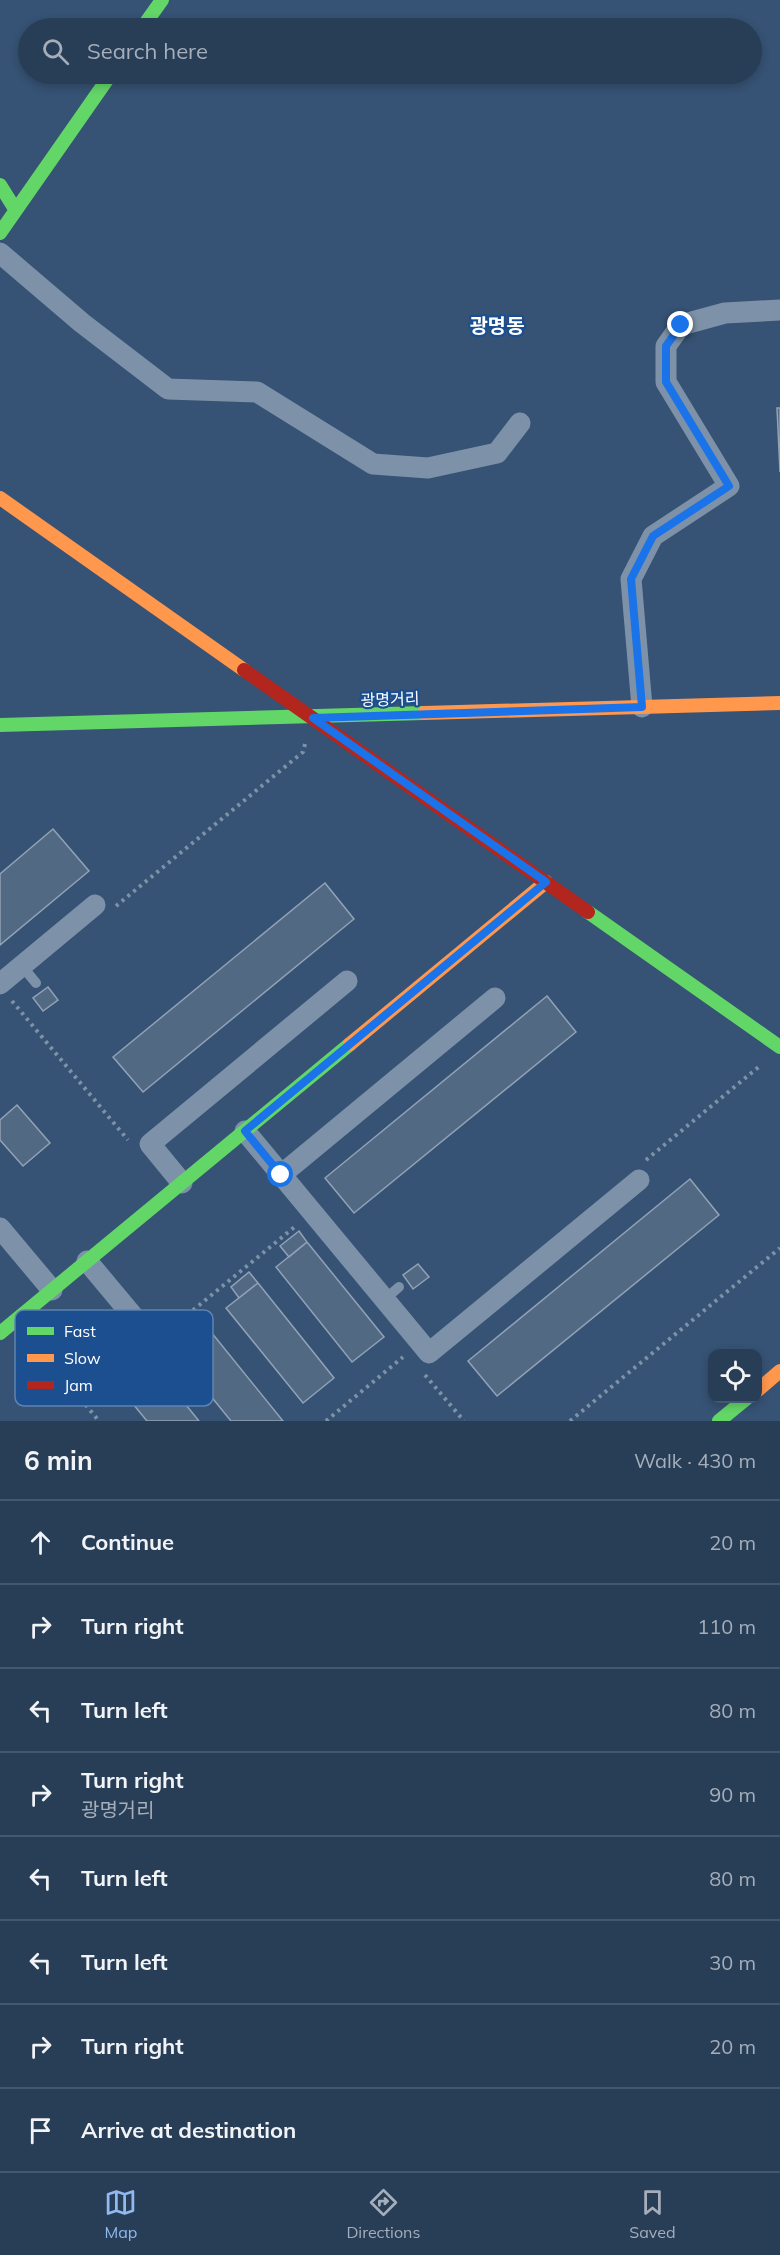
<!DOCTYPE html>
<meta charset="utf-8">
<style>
body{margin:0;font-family:Mulish,"Noto Sans KR",sans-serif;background:#344961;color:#f1f3f6}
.controls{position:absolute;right:18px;bottom:18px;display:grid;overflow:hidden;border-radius:12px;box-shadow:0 3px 9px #0003}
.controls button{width:54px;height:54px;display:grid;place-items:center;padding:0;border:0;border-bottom:2px solid #44576d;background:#283e57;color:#f1f3f6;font:30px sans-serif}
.stop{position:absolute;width:18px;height:18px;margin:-14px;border:4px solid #1a73e8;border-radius:50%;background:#fff}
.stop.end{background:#1a73e8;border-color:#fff;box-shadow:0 2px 6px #0008}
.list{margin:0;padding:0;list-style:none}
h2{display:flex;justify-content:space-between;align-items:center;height:78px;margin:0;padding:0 24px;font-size:26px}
h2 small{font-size:20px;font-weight:400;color:#a5aeba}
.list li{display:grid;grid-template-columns:39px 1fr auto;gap:18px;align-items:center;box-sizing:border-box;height:84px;padding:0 24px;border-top:2px solid #44576d}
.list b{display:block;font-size:22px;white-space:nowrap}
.list p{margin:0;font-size:20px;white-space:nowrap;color:#a5aeba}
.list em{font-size:20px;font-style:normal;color:#a5aeba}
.icon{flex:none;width:33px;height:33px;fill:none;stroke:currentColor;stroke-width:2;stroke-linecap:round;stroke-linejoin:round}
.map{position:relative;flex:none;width:780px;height:1421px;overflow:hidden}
.search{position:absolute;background:#283e57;box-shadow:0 3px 9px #0003;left:18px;right:18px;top:18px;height:66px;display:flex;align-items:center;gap:15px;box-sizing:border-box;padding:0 21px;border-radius:33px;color:#a5aeba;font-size:22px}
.sheet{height:750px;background:#283e57}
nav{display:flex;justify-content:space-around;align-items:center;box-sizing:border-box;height:84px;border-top:2px solid #44576d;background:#283e57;font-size:16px;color:#a5aeba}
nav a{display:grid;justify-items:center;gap:3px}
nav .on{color:#90b9f0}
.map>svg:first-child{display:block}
.building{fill:#526984;stroke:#92a2b6;stroke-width:1.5}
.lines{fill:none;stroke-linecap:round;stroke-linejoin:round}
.path{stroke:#7d92a8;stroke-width:4;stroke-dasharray:3 4.5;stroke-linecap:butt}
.lane{stroke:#7d92a8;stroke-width:10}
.street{stroke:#7d92a8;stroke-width:21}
.fast{stroke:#63d668;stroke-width:14}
.slow{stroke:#ff974d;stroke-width:14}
.jam{stroke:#b3261e;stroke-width:14}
.route{stroke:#1a73e8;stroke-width:8}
.labels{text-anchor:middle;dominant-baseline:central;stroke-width:4.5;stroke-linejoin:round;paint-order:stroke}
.street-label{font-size:16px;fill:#fff;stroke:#1b4f8f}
.quarter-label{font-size:20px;font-weight:bold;fill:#fff;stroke:#1b4f8f}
.key{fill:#1b4f8f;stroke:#5f84b1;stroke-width:1.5}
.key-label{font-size:16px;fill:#fff}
</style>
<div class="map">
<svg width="780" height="1421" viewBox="0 0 780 1421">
<rect width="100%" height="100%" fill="#365274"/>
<!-- building -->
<path class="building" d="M777,408h3v64z
M53,829l36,42 -89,74v-71z
M325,883l29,36 -211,173 -30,-35z
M48,987l10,13 -15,11 -10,-13z
M547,996l29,36 -222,181 -29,-35z
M17,1105l33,38 -27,23 -23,-26v-20z
M690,1179l29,36 -222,181 -29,-35z
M299,1231l8,11 -18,15 -9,-11z
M307,1242l77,95 -32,25 -76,-95z
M418,1264l11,13 -16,12 -10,-14z
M249,1272l9,11 -19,15 -8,-11z
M258,1283l76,95 -31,25 -77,-95z
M207,1327l76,94h-52l-56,-69z
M156,1368l43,53h-52l-23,-28z"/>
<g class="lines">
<!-- path -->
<path class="path" d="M116,906l187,-154 2,-8
M12,1001l116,139
M646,1160l115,-95
M164,1334l133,-109
M33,1341l66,80
M425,1375l39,46
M109,1380l36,-30
M326,1421l77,-64
M570,1421l210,-173"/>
<!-- lane -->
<path class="lane" d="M22,966l14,17
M384,1300l15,-13"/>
<!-- street -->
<path class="street" d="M0,253l82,70 86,66 89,3 116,72 55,4 69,-15 23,-30
M642,707l-11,-128 22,-43 76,-50 -63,-104v-36l15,-21 44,-12 55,-3
M0,984l95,-79
M245,1131l184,222 210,-173
M281,1175l214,-177
M182,1183l-32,-39 197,-163
M0,1228l52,62
M87,1261l56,67"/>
<!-- fast -->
<path class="fast" d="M142,28l20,-28
M0,185l15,24
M0,233l111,-159
M0,725l424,-12
M588,912l192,135
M0,1333l350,-289
M719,1421l28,-23"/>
<!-- slow -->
<path class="slow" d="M0,498l244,172
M424,713l356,-10
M350,1044l196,-162
M758,1390l22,-19"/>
<!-- jam -->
<path class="jam" d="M244,670l344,242"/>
</g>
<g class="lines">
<!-- route -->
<path class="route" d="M281,1175l-36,-44 301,-249 -233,-164 329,-11 -11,-128 22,-43 76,-50 -63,-104v-36l15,-21"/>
</g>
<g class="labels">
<!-- street labels -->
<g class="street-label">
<text transform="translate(390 699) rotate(-2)">광명거리</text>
</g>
<!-- quarter labels -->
<g class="quarter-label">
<text x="497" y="325">광명동</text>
</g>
</g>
<!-- legend -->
<rect x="15" y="1310" width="198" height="96" rx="9" class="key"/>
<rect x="27" y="1327" width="27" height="8" fill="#63d668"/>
<rect x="27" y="1354" width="27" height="8" fill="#ff974d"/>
<rect x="27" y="1381" width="27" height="8" fill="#b3261e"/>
<g class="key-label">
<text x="64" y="1337">Fast</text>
<text x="64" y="1364">Slow</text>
<text x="64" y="1391">Jam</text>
</g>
</svg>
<div class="controls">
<button><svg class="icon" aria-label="locate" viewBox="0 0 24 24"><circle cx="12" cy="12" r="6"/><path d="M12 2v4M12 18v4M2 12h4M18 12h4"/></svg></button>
</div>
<div class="stop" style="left:281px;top:1175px"></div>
<div class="stop end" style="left:681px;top:325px"></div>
<div class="search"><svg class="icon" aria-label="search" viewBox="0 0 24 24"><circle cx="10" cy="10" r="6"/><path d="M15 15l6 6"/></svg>Search here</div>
</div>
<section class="sheet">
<h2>6 min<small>Walk · 430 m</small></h2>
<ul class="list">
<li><svg class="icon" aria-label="ahead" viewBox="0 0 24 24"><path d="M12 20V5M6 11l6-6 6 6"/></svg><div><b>Continue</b></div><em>20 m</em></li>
<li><svg class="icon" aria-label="right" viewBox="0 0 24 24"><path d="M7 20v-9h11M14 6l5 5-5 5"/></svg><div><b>Turn right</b></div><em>110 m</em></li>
<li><svg class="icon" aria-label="left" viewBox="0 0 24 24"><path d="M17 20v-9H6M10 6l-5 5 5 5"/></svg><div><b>Turn left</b></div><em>80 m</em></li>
<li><svg class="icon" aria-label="right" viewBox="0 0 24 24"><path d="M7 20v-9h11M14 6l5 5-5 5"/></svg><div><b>Turn right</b><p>광명거리</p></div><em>90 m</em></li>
<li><svg class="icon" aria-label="left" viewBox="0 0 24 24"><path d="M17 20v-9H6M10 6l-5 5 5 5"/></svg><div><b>Turn left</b></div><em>80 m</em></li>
<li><svg class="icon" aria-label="left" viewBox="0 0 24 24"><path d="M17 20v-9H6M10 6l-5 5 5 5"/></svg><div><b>Turn left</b></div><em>30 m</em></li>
<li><svg class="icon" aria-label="right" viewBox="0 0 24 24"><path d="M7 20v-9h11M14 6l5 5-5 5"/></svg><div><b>Turn right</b></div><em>20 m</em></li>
<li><svg class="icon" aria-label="arrive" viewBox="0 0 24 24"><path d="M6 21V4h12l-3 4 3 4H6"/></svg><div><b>Arrive at destination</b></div></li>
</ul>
</section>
<nav>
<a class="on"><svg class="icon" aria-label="map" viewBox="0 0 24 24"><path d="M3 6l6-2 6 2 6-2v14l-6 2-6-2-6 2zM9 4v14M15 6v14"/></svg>Map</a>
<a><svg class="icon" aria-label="directions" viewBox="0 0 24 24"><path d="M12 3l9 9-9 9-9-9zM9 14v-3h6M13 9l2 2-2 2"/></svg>Directions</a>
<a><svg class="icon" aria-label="saved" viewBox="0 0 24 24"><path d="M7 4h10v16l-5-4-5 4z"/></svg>Saved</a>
</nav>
